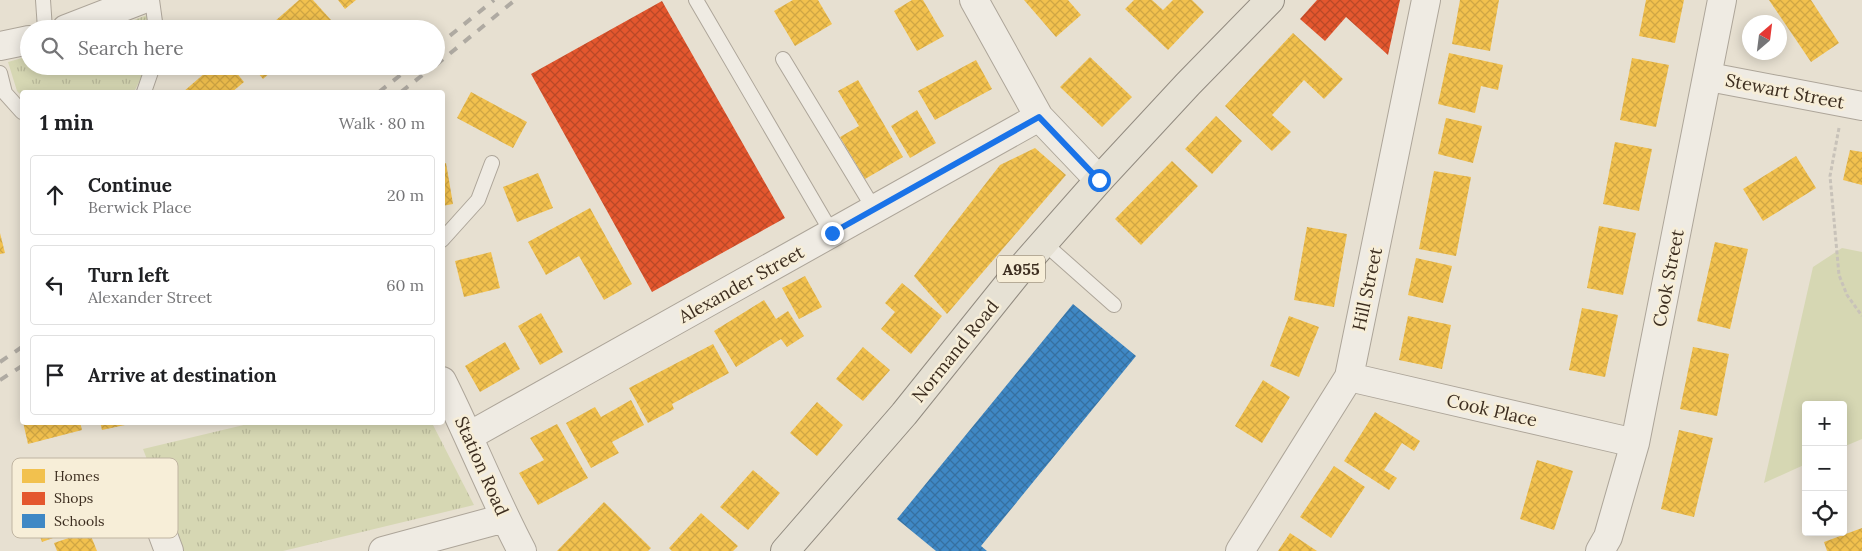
<!DOCTYPE html>
<meta charset="utf-8">
<style>
body{margin:0;font-family:Lora,serif;background:#f6f6f6;color:#202124}
.controls{position:absolute;right:15px;bottom:15px;display:grid;overflow:hidden;border-radius:5px;box-shadow:0 2px 12px #0003}
.controls button{width:45px;height:45px;display:grid;place-items:center;padding:0;border:0;border-bottom:1px solid #e0e0e0;background:#fff;color:#202124;font:25px sans-serif}
.compass{position:absolute;left:1742px;top:15px;width:45px;height:45px;border-radius:50%;background:#fff;box-shadow:0 2px 12px #0003;rotate:28deg}
.stop{position:absolute;width:15px;height:15px;margin:-11px;border:4px solid #1a73e8;border-radius:50%;background:#fff}
.stop.end{background:#1a73e8;border-color:#fff;box-shadow:0 1px 5px #0008}
.list{margin:0;padding:0;list-style:none}
h2{display:flex;justify-content:space-between;align-items:center;height:65px;margin:0;padding:0 20px;font-size:21px}
h2 small{font-size:16px;font-weight:400;color:#757577}
.list li{display:grid;grid-template-columns:32px 1fr auto;gap:15px;align-items:center;box-sizing:border-box;height:80px;margin:0 10px 10px;padding:0 10px;border:1px solid #e0e0e0;border-radius:5px}
.list b{display:block;font-size:19px;white-space:nowrap}
.list p{margin:0;font-size:16px;white-space:nowrap;color:#757577}
.list em{font-size:16px;font-style:normal;color:#757577}
.icon{flex:none;width:28px;height:28px;fill:none;stroke:currentColor;stroke-width:2;stroke-linecap:round;stroke-linejoin:round}
.map{position:relative;flex:none;width:1862px;height:551px;overflow:hidden}
.search{position:absolute;background:#fff;box-shadow:0 2px 12px #0003;left:20px;top:20px;width:425px;height:55px;display:flex;align-items:center;gap:12px;box-sizing:border-box;padding:0 18px;border-radius:28px;color:#757577;font-size:19px}
.panel{position:absolute;background:#fff;box-shadow:0 2px 12px #0003;left:20px;top:90px;width:425px;height:335px;border-radius:5px}
.map>svg:first-child{display:block}
.grass{fill:url(#grass-tufts)}
.park{fill:#d6d7b3}
.homes{fill:url(#homes-cross-hatch)}
.shops{fill:url(#shops-cross-hatch)}
.schools{fill:url(#schools-cross-hatch)}
.lines{fill:none;stroke-linecap:round;stroke-linejoin:round}
.lane-casing{stroke:#ada599;stroke-width:16}
.street-casing{stroke:#ada599;stroke-width:30}
.primary-casing{stroke:#928b80;stroke-width:30}
.path{stroke:#c8c2b9;stroke-width:3;stroke-dasharray:4 2.5;stroke-linecap:butt}
.lane{stroke:#efebe3;stroke-width:14}
.street{stroke:#efebe3;stroke-width:28}
.primary{stroke:#e6e1d4;stroke-width:28}
.rail{stroke:#afaaa2;stroke-width:4;stroke-dasharray:9 9;stroke-linecap:butt}
.route{stroke:#1a73e8;stroke-width:6}
.labels{text-anchor:middle;dominant-baseline:central;stroke-width:5;stroke-linejoin:round;paint-order:stroke}
.shield{fill:#f7eed8;stroke:#756857;stroke-width:1}
.shield-label{font-size:16px;font-weight:bold;fill:#3d2e20}
.street-label{font-size:18px;fill:#3d2e20;stroke:#f7eed8}
.key{fill:#f7eed8;stroke:#bfb4a1;stroke-width:1}
.key-label{font-size:14px;fill:#3d2e20}
</style>
<div class="map">
<svg width="1862" height="551" viewBox="0 0 1862 551">
<defs>
<pattern id="grass-tufts" width="24" height="20" patternUnits="userSpaceOnUse" patternTransform="scale(1.25)"><rect width="24" height="20" fill="#d6d7b3"/><path d="M3 7l-1-3M5 7V3M7 7l1-3M15 17l-1-3M17 17v-4M19 17l1-3" fill="none" stroke="#b9b99a"/></pattern>
<pattern id="homes-cross-hatch" width="8" height="8" patternUnits="userSpaceOnUse" patternTransform="scale(1.25)"><rect width="8" height="8" fill="#f2c14e"/><path d="M0 0l8 8M0 8l8-8" fill="none" stroke="#d0a644"/></pattern>
<pattern id="shops-cross-hatch" width="8" height="8" patternUnits="userSpaceOnUse" patternTransform="scale(1.25)"><rect width="8" height="8" fill="#e4572e"/><path d="M0 0l8 8M0 8l8-8" fill="none" stroke="#ba4827"/></pattern>
<pattern id="schools-cross-hatch" width="8" height="8" patternUnits="userSpaceOnUse" patternTransform="scale(1.25)"><rect width="8" height="8" fill="#3f88c5"/><path d="M0 0l8 8M0 8l8-8" fill="none" stroke="#3670a0"/></pattern>
</defs>
<rect width="100%" height="100%" fill="#e7e0d1"/>
<!-- grass -->
<path class="grass" d="M147,15l3,14h-39z
M29,56v10h118l-12,24 -2,2h-111v4l-5,-5 -9,-29z
M252,423h180l42,82 -191,46h-101l-39,-102z"/>
<!-- park -->
<path class="park" d="M1842,248l20,4v187l-19,8v-42h-37v59l-42,19 49,-216z"/>
<!-- homes -->
<path class="homes" d="M299,0h14l18,20 -10,9h-55z
M338,0h18l-11,9z
M793,0h25l14,24 -37,22 -21,-35z
M912,0h11l21,36 -27,15 -23,-40z
M1024,0h44l13,15 -25,22z
M1134,0h18l11,10 10,-10h19l12,12 -36,38 -43,-41z
M1460,0h39l-9,51 -38,-7z
M1646,0h38l-9,43 -36,-7z
M1769,0h42l28,43 -28,19z
M1293,33l50,46 -19,20 -20,-19 -32,35 19,17 -19,19 -47,-45z
M1449,53l54,12 -5,25 -17,-4 -6,27 -37,-9z
M1090,57l42,40 -30,30 -42,-40z
M1632,58l37,7 -13,62 -36,-7z
M976,60l16,29 -57,31 -17,-29z
M213,66h18l13,16 -12,10h-49z
M252,66h26l-15,13z
M858,80l45,77 -38,22 -25,-42 19,-11 -21,-35z
M471,92l56,30 -14,26 -56,-30z
M917,110l19,33 -26,15 -19,-32z
M1216,116l26,25 -30,33 -27,-25z
M1446,118l36,8 -9,37 -35,-9z
M1615,142l37,7 -13,62 -36,-7z
M1035,148l31,27 -119,139 -33,-38 86,-111z
M1850,150l12,2v33l-19,-5z
M1796,156l20,32 -53,33 -20,-32z
M1172,161l26,25 -57,59 -26,-26z
M446,163l7,41 -11,2v-42z
M1434,171l37,6 -15,79 -37,-7z
M538,173l15,35 -36,14 -14,-35z
M590,208l42,76 -28,16 -25,-44 -33,19 -18,-33z
M1599,226l37,7 -13,62 -36,-7z
M1307,227l40,7 -13,73 -40,-7z
M0,233l5,20 -5,1z
M1715,242l33,7 -18,80 -33,-8z
M491,252l9,36 -36,9 -9,-36z
M1416,258l36,8 -9,37 -35,-8z
M805,276l17,31 -23,12 -17,-31z
M902,283l40,33 -31,38 -30,-25 14,-17 -10,-9z
M764,300l12,19 12,-8 16,25 -17,11 -6,-8 -45,28 -22,-36z
M1582,308l36,7 -13,62 -36,-7z
M541,313l22,39 -23,13 -22,-39z
M1289,316l30,11 -20,50 -29,-11z
M1408,316l43,9 -9,44 -43,-9z
M505,342l15,27 -40,23 -15,-26z
M713,344l16,29 -57,31 2,5 -26,14 -19,-35z
M863,347l27,23 -27,31 -27,-22z
M1693,347l36,7 -12,62 -37,-7z
M1263,380l27,17 -28,46 -27,-17z
M631,400l13,25 -32,17 7,11 -28,15 -25,-45 29,-16 6,10z
M817,402l26,23 -26,31 -27,-23z
M1375,412l45,29 -6,10 -12,-8 -18,27 13,8 -8,12 -45,-29z
M23,422h57l2,8 -54,14z
M100,422h34v1l-32,7z
M557,424l31,54 -50,27 -19,-32 25,-13 -14,-22z
M1679,430l34,8 -19,79 -33,-8z
M1537,460l36,11 -19,59 -34,-11z
M1334,466l31,21 -34,51 -31,-21z
M56,469l22,60 -36,13 -22,-60z
M753,470l27,23 -32,37 -28,-23z
M604,502l47,46 -3,3h-91z
M701,513l37,33 -5,5h-61l-3,-3z
M1862,528v23h-35l-3,-9z
M89,531l8,20h-40l-3,-8z
M1290,533l27,18h-39z"/>
<!-- shops -->
<path class="shops" d="M1317,0h83l-12,55 -42,-38 -21,24 -25,-22z
M662,1l123,217 -133,74 -121,-218z"/>
<!-- schools -->
<path class="schools" d="M1073,304l63,52 -155,190 6,5h-51l-39,-32z"/>
<g class="lines">
<defs>
<path id="lane" d="M43,0l2,29
M152,0l4,29
M696,0l136,233
M783,59l91,150
M0,73l5,20 17,19
M144,92l9,-26
M442,240l36,-40 14,-37
M1044,243l70,62"/>
<path id="street" d="M974,0l65,117 60,63
M66,29l75,-29
M0,46l29,-6
M1709,77l153,29
M1349,377l286,66
M442,381c28,56 51,115 80,170
M469,436l570,-319
M141,476l28,75
M383,551l122,-33
M1240,551l109,-174 77,-377
M1600,551l8,-14 27,-94 87,-443"/>
<path id="primary" d="M785,551l119,-137 114,-142 81,-92 89,-96 82,-84"/>
</defs>
<!-- lane casing -->
<use href="#lane" class="lane-casing"/>
<!-- street casing -->
<use href="#street" class="street-casing"/>
<!-- primary casing -->
<use href="#primary" class="primary-casing"/>
<!-- path -->
<path class="path" d="M1839,128l-9,48 9,99 8,20 15,21"/>
<!-- lane -->
<use href="#lane" class="lane"/>
<!-- street -->
<use href="#street" class="street"/>
<!-- primary -->
<use href="#primary" class="primary"/>
<!-- rail -->
<path class="rail" d="M436,47l58,-47
M436,65l79,-65
M379,92l33,-26
M401,92l33,-26
M0,362l22,-15
M0,380l22,-14"/>
</g>
<g class="lines">
<!-- route -->
<path class="route" d="M832,233l207,-116 60,63"/>
</g>
<g class="labels">
<!-- shield labels -->
<rect class="shield" x="997" y="255.5" width="48" height="27" rx="4"/>
<g class="shield-label">
<text x="1021" y="269">A955</text>
</g>
<!-- street labels -->
<g class="street-label">
<text transform="translate(1785 91) rotate(11)">Stewart Street</text>
<text transform="translate(1668 278) rotate(-79)">Cook Street</text>
<text transform="translate(741 284) rotate(-29)">Alexander Street</text>
<text transform="translate(1367 289) rotate(-78)">Hill Street</text>
<text transform="translate(955 351) rotate(-51)">Normand Road</text>
<text transform="translate(1492 410) rotate(13)">Cook Place</text>
<text transform="translate(482 466) rotate(66)">Station Road</text>
</g>
</g>
<!-- legend -->
<rect x="12" y="458" width="166" height="80" rx="8" class="key"/>
<rect x="22" y="469" width="23" height="14" fill="#f2c14e"/>
<rect x="22" y="492" width="23" height="13" fill="#e4572e"/>
<rect x="22" y="514" width="23" height="14" fill="#3f88c5"/>
<g class="key-label">
<text x="54" y="481">Homes</text>
<text x="54" y="503">Shops</text>
<text x="54" y="526">Schools</text>
</g>
</svg>
<div class="controls">
<button>+</button>
<button>−</button>
<button><svg class="icon" aria-label="locate" viewBox="0 0 24 24"><circle cx="12" cy="12" r="6"/><path d="M12 2v4M12 18v4M2 12h4M18 12h4"/></svg></button>
</div>
<svg class="compass" viewBox="-18 -18 36 36"><path d="M0-13l5 13h-10z" fill="#e53935"/><path d="M0 13l5-13h-10z" fill="#757577"/></svg>
<div class="stop" style="left:1099px;top:180px"></div>
<div class="stop end" style="left:832px;top:233px"></div>
<div class="search"><svg class="icon" aria-label="search" viewBox="0 0 24 24"><circle cx="10" cy="10" r="6"/><path d="M15 15l6 6"/></svg>Search here</div>
<section class="panel">
<h2>1 min<small>Walk · 80 m</small></h2>
<ul class="list">
<li><svg class="icon" aria-label="ahead" viewBox="0 0 24 24"><path d="M12 20V5M6 11l6-6 6 6"/></svg><div><b>Continue</b><p>Berwick Place</p></div><em>20 m</em></li>
<li><svg class="icon" aria-label="left" viewBox="0 0 24 24"><path d="M17 20v-9H6M10 6l-5 5 5 5"/></svg><div><b>Turn left</b><p>Alexander Street</p></div><em>60 m</em></li>
<li><svg class="icon" aria-label="arrive" viewBox="0 0 24 24"><path d="M6 21V4h12l-3 4 3 4H6"/></svg><div><b>Arrive at destination</b></div></li>
</ul>
</section>
</div>
